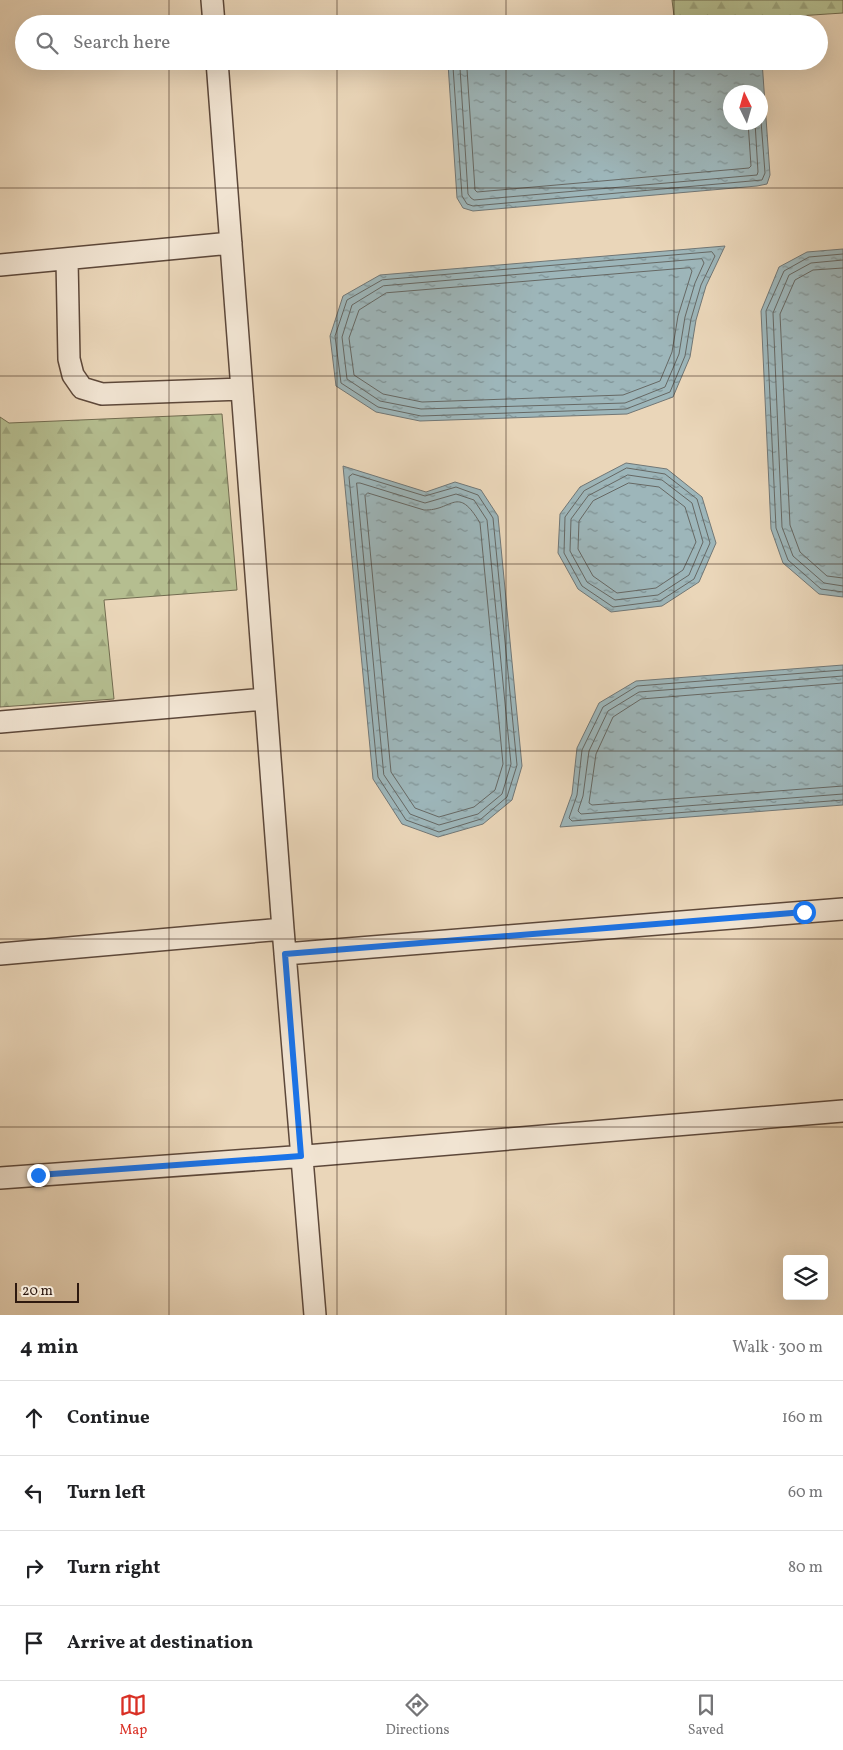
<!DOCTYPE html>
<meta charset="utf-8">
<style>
body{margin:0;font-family:Vollkorn,serif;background:#f2f2f2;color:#202124}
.controls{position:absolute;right:15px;bottom:15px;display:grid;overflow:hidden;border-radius:5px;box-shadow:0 5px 20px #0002}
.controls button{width:45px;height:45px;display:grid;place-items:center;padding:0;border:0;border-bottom:1px solid #e0e0e0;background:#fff;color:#202124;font:25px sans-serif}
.compass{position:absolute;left:723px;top:85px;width:45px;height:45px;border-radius:50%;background:#fff;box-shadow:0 5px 20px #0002;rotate:355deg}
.scale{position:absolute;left:15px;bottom:12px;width:64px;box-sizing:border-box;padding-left:5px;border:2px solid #2e190f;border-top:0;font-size:14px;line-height:18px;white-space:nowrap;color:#2e190f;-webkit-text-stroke:4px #f1e4d2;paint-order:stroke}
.stop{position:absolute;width:15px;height:15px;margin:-11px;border:4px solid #1a73e8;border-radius:50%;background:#fff}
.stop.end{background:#1a73e8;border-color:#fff;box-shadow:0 1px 5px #0008}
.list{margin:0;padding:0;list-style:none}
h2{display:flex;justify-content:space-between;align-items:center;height:65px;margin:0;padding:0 20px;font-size:21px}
h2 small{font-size:16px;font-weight:400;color:#757577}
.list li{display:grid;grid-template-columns:32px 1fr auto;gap:15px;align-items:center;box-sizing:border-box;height:75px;padding:0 20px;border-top:1px solid #e0e0e0}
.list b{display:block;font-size:19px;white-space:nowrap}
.list em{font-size:16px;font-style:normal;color:#757577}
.icon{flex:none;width:28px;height:28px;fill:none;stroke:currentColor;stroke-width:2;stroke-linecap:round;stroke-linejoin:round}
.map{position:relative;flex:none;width:843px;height:1315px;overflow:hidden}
.search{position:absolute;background:#fff;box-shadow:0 5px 20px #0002;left:15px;right:15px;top:15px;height:55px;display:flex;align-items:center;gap:12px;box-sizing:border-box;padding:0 18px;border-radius:28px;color:#757577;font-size:19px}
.sheet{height:365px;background:#fff}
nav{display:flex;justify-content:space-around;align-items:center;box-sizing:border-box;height:70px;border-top:1px solid #e0e0e0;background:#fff;font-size:14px;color:#757577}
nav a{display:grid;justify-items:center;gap:2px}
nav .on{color:#d93025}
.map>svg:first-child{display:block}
.forest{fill:url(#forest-firs);stroke:#726c50}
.water{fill:url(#water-ripples);stroke:#717776;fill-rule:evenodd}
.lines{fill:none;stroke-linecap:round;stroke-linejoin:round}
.shore{stroke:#666864;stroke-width:1}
.minor-casing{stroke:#5d483a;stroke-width:24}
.minor{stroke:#f1e4d2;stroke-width:21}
.route{stroke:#1a73e8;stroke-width:6}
.grid{fill:none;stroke:#2e190f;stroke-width:1;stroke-opacity:0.55}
</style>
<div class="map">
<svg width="843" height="1315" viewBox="0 0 843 1315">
<defs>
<pattern id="forest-firs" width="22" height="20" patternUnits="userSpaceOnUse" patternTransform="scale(1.25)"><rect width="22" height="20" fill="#b5be90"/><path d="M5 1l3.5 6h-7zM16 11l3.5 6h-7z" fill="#9ca37b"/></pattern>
<pattern id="water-ripples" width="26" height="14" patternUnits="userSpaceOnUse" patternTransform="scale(1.25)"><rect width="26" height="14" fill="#9db6ba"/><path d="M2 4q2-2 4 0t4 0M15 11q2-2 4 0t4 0" fill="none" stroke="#809396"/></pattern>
</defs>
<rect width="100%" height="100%" fill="#ead6b9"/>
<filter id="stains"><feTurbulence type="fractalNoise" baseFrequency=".004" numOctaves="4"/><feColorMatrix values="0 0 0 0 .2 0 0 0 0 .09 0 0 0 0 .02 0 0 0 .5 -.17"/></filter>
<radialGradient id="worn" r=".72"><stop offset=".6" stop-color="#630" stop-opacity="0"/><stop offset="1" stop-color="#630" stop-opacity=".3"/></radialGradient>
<!-- forest -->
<path class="forest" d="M672,0h171v13l-168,11z
M222,414l15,176 -133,10 10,99 -114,8v-290l9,6z"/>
<!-- water -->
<path class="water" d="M451,61h311l8,114 -3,9 -10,2 -284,25 -10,-3 -6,-10 -9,-134zM760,92v30h-30v-30z
M725,246l-19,40 -10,34 -6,37 -17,40 -46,17 -207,7 -44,-9 -40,-26 -6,-50 13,-40 37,-21z
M843,249v348l-24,-3 -36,-31 -12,-34 -10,-218 18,-44 28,-15z
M626,463l41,6 35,28 14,46 -17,39 -37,24 -51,6 -33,-23 -20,-36 2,-39 20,-27z
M343,466l83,26 29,-10 26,8 17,26 24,250 -10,34 -29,24 -45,13 -36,-13 -29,-45z
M843,665v140l-283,22 12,-33 5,-46 22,-45 37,-22z"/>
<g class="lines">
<!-- shore -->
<path class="shore" d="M454,61l-1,6 9,129 5,8 6,2 289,-26 3,-7 -5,-65
M461,61l-1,7 8,126 3,4 3,2 283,-25 1,-3 -3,-50
M468,61l-1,8 8,121 2,2 272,-24 2,-2 -3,-44
M712,252l3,4 -14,29 -10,34 -6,37 -15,36 -44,17 -205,7 -43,-9 -37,-24 -6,-47 12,-36 35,-20z
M843,254l-34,3 -25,14 -18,40 10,217 12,32 33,29 22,3
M702,259l2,4 -9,20 -10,34 -6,37 -14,33 -40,16 -204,6 -41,-8 -33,-22 -5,-42 10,-32 31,-19z
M843,260l-32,3 -22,12 -16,38 9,214 11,29 31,27 19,3
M690,268l2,3 -14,45 -6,36 -12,29 -37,14 -201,7 -39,-8 -29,-19 -5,-37 10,-28 27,-17z
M843,268l-30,2 -18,10 -15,34 10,211 10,27 27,24 16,2
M627,468l38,6 32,25 13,44 -16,36 -34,22 -47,6 -31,-21 -18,-33 1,-36 19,-26z
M353,474l72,22 31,-9 22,8 15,23 24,247 -10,32 -26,22 -42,13 -33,-12 -28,-43 -29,-300z
M628,475l34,5 30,23 11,39 -14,33 -31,20 -43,5 -28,-18 -17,-31 1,-32 17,-23z
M357,483h3l65,20 31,-9 18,6 13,20 24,244 -9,30 -24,20 -39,11 -29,-11 -26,-39z
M629,483l30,4 26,20 11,35 -13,28 -27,18 -39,5 -24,-17 -15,-27 1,-28 14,-20z
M368,493l56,17c29,1 33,-26 56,13l23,241 -8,26 -21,17 -35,10 -24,-9 -24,-36 -26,-276z
M843,670l-206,16 -34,21 -21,43 -5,45 -8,23 3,3 271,-21
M843,676l-204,16 -31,19 -19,40 -6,45 -5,15 3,3 262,-20
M843,683l-202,16 -28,18 -17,37 -7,49 3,2 251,-19"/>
<defs>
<path id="minor" d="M212,0l2,24
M217,61l66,868 32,386
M67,260l2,99 4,16 9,13 20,6 140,-5
M0,265l231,-22
M0,722l265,-23
M0,954l283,-25
M285,954l558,-45
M0,1178l306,-22 537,-45"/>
</defs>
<!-- minor casing -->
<use href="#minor" class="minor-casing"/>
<!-- minor -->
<use href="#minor" class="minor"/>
</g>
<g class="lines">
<!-- route -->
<path class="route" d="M38,1175l263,-19 -16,-202 519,-42"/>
</g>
<!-- grid -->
<path class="grid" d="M169,0v24M337,0v24M506,0v24M674,0v24M169,61v1254M337,61v1254M506,61v1254M674,61v1254M0,188h843M0,376h843M0,564h843M0,751h843M0,939h843M0,1127h843"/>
<rect width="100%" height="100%" filter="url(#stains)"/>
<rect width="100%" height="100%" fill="url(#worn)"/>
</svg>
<div class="controls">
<button><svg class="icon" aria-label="layers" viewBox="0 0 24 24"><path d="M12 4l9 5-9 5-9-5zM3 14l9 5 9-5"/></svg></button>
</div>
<svg class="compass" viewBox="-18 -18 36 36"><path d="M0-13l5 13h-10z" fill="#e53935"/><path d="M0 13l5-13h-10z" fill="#757577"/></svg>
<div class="scale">20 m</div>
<div class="stop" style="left:804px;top:912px"></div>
<div class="stop end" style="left:38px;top:1175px"></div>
<div class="search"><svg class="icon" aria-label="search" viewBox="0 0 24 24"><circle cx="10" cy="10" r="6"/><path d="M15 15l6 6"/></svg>Search here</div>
</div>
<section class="sheet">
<h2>4 min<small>Walk · 300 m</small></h2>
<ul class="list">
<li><svg class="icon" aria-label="ahead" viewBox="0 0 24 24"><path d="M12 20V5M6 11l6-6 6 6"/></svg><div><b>Continue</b></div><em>160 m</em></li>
<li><svg class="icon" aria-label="left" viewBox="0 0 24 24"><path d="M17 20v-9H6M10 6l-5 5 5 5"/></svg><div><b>Turn left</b></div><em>60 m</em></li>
<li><svg class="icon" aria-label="right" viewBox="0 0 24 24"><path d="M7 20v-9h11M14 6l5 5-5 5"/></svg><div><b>Turn right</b></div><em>80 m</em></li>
<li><svg class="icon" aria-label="arrive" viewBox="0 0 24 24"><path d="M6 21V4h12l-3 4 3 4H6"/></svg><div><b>Arrive at destination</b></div></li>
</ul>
</section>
<nav>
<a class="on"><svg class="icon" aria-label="map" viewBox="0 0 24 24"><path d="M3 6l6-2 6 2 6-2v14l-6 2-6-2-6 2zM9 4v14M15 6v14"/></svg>Map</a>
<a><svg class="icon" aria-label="directions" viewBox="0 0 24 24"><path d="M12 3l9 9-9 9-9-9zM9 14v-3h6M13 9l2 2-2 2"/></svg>Directions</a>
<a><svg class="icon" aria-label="saved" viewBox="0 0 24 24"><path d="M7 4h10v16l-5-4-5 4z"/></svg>Saved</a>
</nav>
